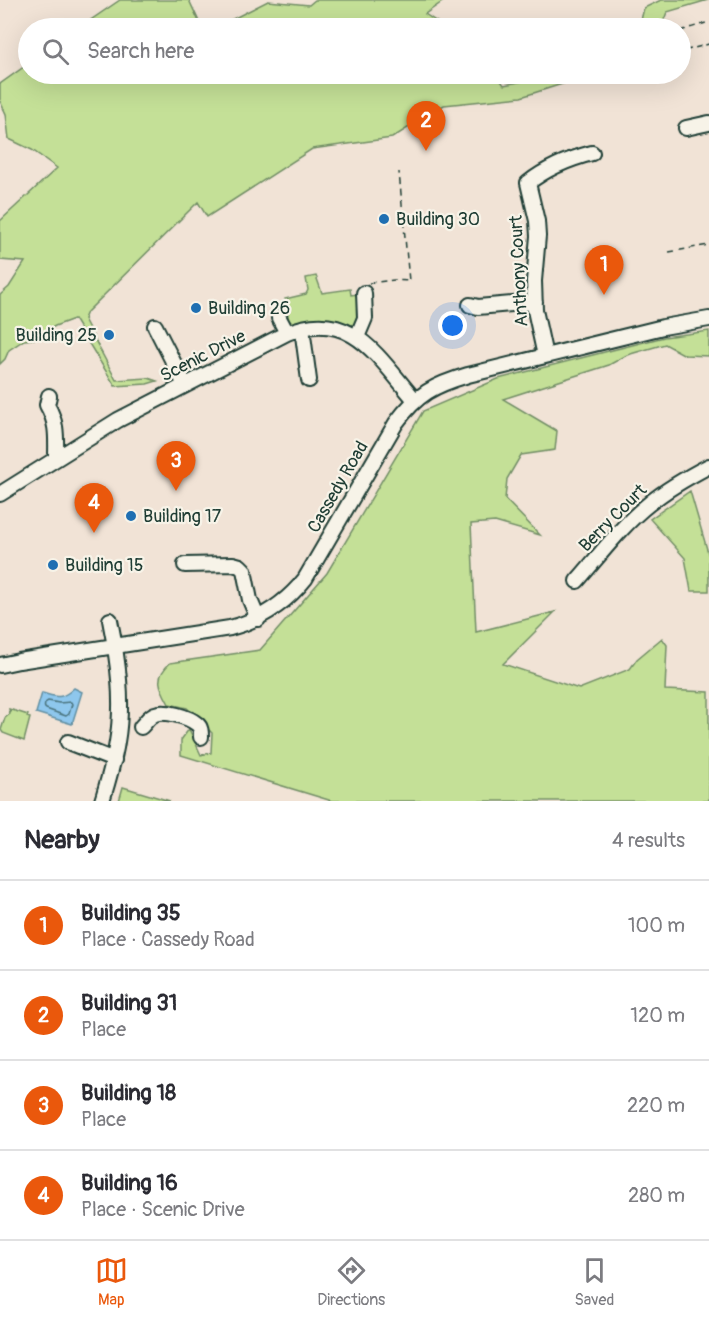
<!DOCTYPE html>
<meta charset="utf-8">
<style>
body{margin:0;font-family:Pangolin,sans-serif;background:#f2f2f3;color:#2b2b33}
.you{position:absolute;left:453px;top:326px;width:21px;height:21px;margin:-15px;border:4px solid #fff;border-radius:50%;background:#1a73e8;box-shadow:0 0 0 9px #1a73e833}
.badge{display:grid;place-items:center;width:39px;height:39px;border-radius:50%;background:#ea580c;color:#fff;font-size:20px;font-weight:700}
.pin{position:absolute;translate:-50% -50px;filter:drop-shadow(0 2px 3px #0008)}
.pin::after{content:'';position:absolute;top:32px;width:21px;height:18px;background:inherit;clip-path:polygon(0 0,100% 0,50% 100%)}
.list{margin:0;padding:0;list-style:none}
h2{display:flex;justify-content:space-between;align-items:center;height:78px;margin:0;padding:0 24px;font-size:26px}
h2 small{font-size:20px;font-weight:400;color:#7c7c81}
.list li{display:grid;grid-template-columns:39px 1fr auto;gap:18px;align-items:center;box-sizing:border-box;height:90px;padding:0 24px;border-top:2px solid #e1e1e2}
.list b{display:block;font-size:22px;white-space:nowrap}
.list p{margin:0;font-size:20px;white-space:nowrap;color:#7c7c81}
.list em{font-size:20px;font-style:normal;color:#7c7c81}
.icon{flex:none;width:33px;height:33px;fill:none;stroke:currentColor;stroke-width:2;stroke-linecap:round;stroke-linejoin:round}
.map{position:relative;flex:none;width:709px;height:801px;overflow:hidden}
.search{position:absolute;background:#fff;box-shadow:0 6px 24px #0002;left:18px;right:18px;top:18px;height:66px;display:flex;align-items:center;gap:15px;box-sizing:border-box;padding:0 21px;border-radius:33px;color:#7c7c81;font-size:22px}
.sheet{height:438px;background:#fff}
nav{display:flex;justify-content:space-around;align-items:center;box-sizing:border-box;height:84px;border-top:2px solid #e1e1e2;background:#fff;font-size:16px;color:#7c7c81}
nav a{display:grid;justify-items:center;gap:3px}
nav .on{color:#ea580c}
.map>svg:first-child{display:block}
.green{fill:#c4e097;stroke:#728e66;stroke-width:1.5}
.water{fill:#8ec7ed;stroke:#6290a3;stroke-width:1.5}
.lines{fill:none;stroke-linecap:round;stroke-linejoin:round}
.shore{stroke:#4b747e;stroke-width:1.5}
.minor-casing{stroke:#1f3d34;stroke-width:18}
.path{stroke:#1f3d34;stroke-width:1.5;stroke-dasharray:6 4.5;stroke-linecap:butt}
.minor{stroke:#f7f3e8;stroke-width:14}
.poi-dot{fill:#1f6fb2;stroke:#f7f3e8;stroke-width:2}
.labels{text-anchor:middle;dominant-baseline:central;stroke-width:4.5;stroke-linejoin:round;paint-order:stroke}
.poi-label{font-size:18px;fill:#1f3d34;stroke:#f7f3e8;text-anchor:start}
.street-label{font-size:18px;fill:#1f3d34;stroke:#f7f3e8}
</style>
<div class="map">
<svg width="709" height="801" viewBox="0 0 709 801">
<rect width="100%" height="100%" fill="#f1e3d6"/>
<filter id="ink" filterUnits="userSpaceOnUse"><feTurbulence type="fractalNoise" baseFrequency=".0167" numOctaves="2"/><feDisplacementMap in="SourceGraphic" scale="12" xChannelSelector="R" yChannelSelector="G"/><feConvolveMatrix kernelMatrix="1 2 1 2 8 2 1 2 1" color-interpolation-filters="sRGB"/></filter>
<g filter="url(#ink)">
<!-- green -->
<path class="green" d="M120,0h69l13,28h-123z
M315,0h130l-20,14 21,14h-231l53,-27 41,4z
M661,0h47l-41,12 -6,16h-22l5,-20z
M28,64v10h468l8,11 45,-9 4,-2h41l-73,23 -77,8 -52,33 -80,11 -105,68 -9,-15 -111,110 -3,7 32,61 32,-2 9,3 -10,3 -32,2 -41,-67 -19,7 -21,13 -10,1 -15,10 -4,9 -5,5v-69l9,-8 16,-25 -25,-2v-39l57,-53 -25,-18 -23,-11 -3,-25 -6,-13v-17z
M316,276l6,17 28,-4 1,6 7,-1 2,17 -4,14c-8,2 -23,-6 -34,-7 -6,0 -13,1 -20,2 -6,1 -8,4 -14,3v-15l-3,-9 21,-5 2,-4 -2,-12z
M709,331v25l-24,-1 -20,-11 -38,11 -18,10 -106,34 54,32 -2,19 -34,5 -14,24 -2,20 35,36 -45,-13 -24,2 5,108 79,-20 -52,52 76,25 51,-20 7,-10 25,-21 5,7 -2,45 44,2v109h-377l-151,-46v-15l8,-11 12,26 10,-2 1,-20 -25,-25 -18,-4c-10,-18 -15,-26 1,-41l90,-13 67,-77 96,-162 75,-32 166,-42z
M690,491l19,65v35h-18l-6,-33 -35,-39z
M9,709l19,6 -1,2 3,1 -6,23 -21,-8 -2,-3 4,-12 5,-4z
M123,787l47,14h-51z"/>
<!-- water -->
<path class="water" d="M74,688l8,4 -10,32 -36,-11 6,-20c16,4 19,7 32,-5z"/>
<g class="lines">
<!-- shore -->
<path class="shore" d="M48,701l11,2 12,-1 1,2 -3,10 -3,2 -20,-7c-3,-2 -1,-7 2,-8z"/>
<defs>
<path id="minor" d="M686,128l23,-5
M470,305l8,2 57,-5
M279,318l8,15
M155,326l30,59
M302,328l7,52
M357,337l8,-19 -1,-25
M545,356l-10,-46 -1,-29 4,-45 -1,-15 -9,-38c19,-15 41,-24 64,-30
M49,396l-2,9c11,19 9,33 9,54
M0,494l118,-74 169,-87c64,-27 92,26 128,67
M185,565l48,-1 7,2 4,4 6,30 8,19
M577,581c23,-26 45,-56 73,-78 18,-15 38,-26 59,-37
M0,665l19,-4 211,-33c30,-8 55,-24 75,-49l91,-156c21,-29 38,-38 72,-48l195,-48 46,-8
M141,727c5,-5 8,-11 14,-13 10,-4 34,3 42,10 4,3 4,8 4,13
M68,742l46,18
M102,801c6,-20 12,-39 15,-59 7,-40 1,-82 -7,-122"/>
</defs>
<!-- minor casing -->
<use href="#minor" class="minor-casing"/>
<!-- path -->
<path class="path" d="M680,31l29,-9
M687,48v2l22,-6
M669,252l40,-7
M369,283l25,-3 15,1 -10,-109"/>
<!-- minor -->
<use href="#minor" class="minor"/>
</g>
</g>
<!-- markers -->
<g class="poi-dot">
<circle cx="384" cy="219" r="6"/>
<circle cx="196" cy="308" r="6"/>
<circle cx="109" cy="335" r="6"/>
<circle cx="131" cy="516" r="6"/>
<circle cx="53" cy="565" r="6"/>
</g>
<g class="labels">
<!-- poi labels -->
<g class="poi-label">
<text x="396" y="219">Building 30</text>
<text x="208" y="308">Building 26</text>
<text x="97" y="335" text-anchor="end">Building 25</text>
<text x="143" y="516">Building 17</text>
<text x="65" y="565">Building 15</text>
</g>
<!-- street labels -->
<g class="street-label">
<text transform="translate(519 271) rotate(-93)">Anthony Court</text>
<text transform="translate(203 356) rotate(-27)">Scenic Drive</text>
<text transform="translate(338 487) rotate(-60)">Cassedy Road</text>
<text transform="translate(613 518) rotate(-45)">Berry Court</text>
</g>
</g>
</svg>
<div class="you"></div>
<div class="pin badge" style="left:604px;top:295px">1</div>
<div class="pin badge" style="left:426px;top:151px">2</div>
<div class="pin badge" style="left:176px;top:491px">3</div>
<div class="pin badge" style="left:94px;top:533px">4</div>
<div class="search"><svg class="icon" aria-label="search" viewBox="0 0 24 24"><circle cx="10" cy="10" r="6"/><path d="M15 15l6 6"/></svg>Search here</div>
</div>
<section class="sheet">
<h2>Nearby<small>4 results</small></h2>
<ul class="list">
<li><span class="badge">1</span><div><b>Building 35</b><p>Place · Cassedy Road</p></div><em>100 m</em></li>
<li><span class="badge">2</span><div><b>Building 31</b><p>Place</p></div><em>120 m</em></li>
<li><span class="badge">3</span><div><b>Building 18</b><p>Place</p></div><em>220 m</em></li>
<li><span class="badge">4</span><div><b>Building 16</b><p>Place · Scenic Drive</p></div><em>280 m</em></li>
</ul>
</section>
<nav>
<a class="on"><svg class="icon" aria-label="map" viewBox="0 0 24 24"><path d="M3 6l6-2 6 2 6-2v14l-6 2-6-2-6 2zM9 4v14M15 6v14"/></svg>Map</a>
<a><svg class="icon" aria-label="directions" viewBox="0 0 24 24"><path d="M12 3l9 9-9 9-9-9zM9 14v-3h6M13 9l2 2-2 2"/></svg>Directions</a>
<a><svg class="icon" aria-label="saved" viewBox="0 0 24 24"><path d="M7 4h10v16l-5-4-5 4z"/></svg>Saved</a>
</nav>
